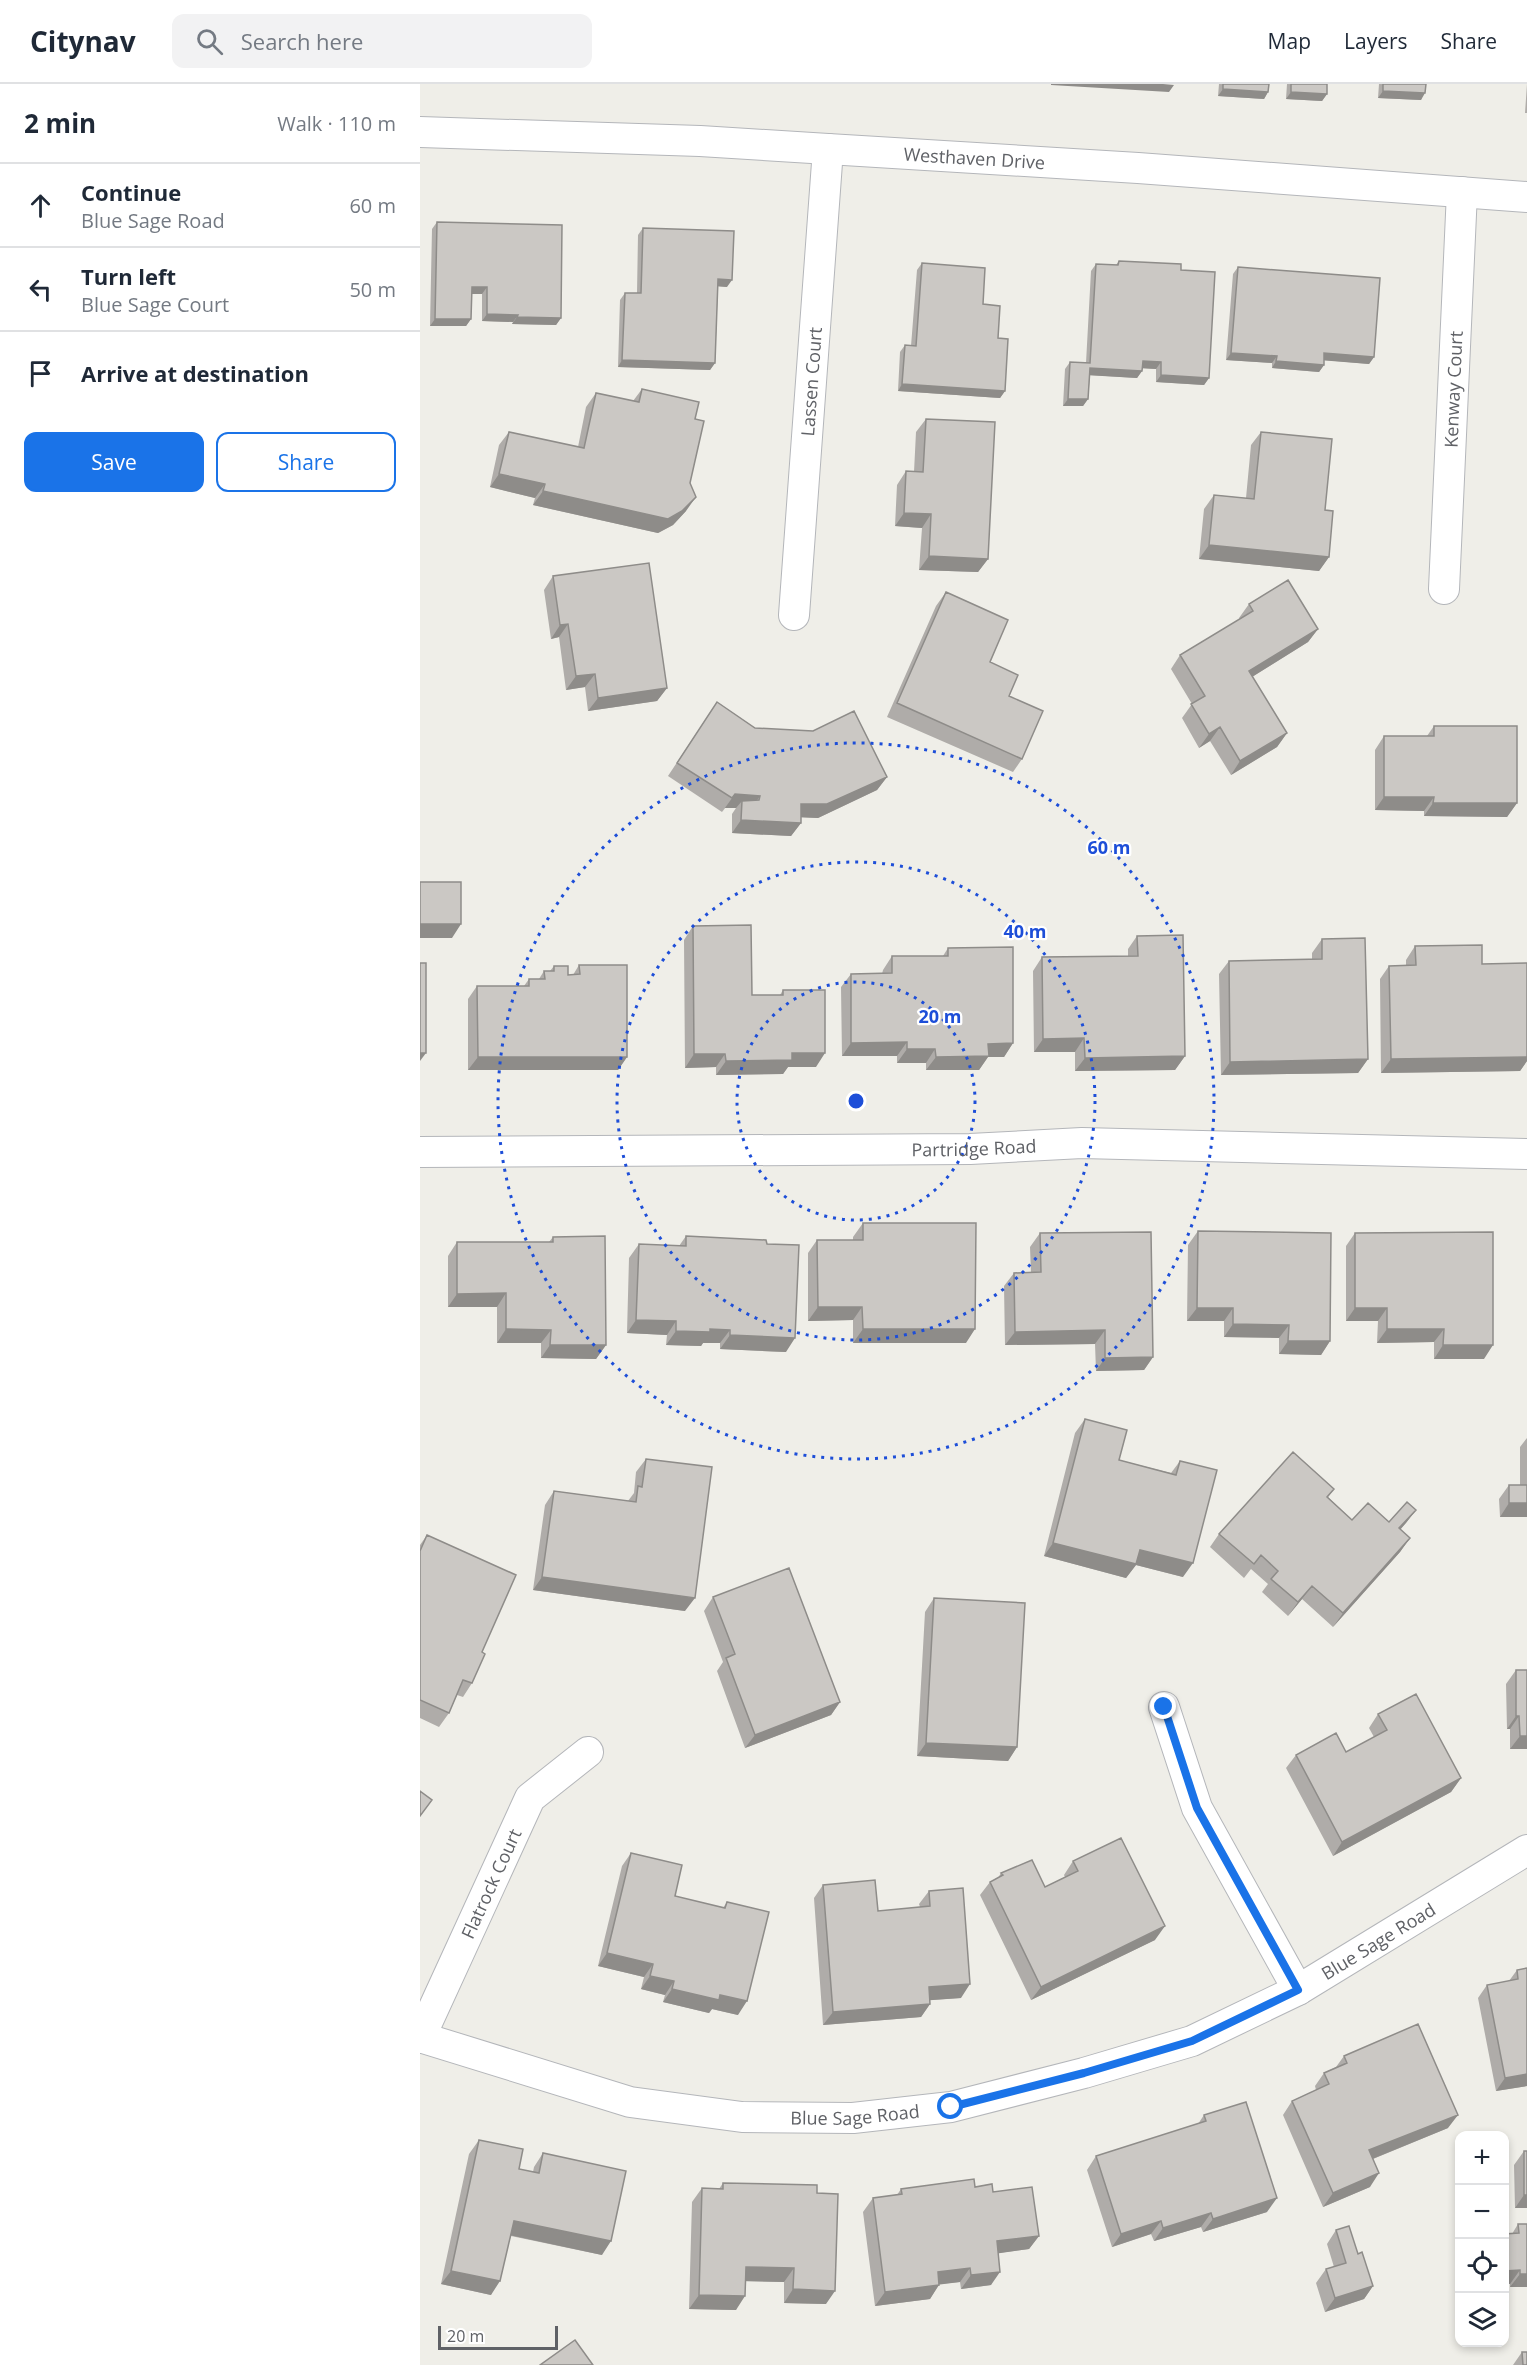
<!DOCTYPE html>
<meta charset="utf-8">
<style>
body{margin:0;font-family:"Open Sans",sans-serif;background:#f2f2f3;color:#1f2937}
.controls{position:absolute;right:18px;bottom:18px;display:grid;overflow:hidden;border-radius:12px;box-shadow:0 3px 9px #0003}
.controls button{width:54px;height:54px;display:grid;place-items:center;padding:0;border:0;border-bottom:2px solid #e0e1e3;background:#fff;color:#1f2937;font:30px sans-serif}
.scale{position:absolute;left:18px;bottom:15px;width:120px;box-sizing:border-box;padding-left:6px;border:3px solid #5f6166;border-top:0;font-size:16px;line-height:21px;white-space:nowrap;color:#5f6166;-webkit-text-stroke:4px #fff;paint-order:stroke}
.stop{position:absolute;width:18px;height:18px;margin:-14px;border:4px solid #1a73e8;border-radius:50%;background:#fff}
.stop.end{background:#1a73e8;border-color:#fff;box-shadow:0 2px 6px #0008}
.list{margin:0;padding:0;list-style:none}
h2{display:flex;justify-content:space-between;align-items:center;height:78px;margin:0;padding:0 24px;font-size:26px}
h2 small{font-size:20px;font-weight:400;color:#747a83}
.list li{display:grid;grid-template-columns:39px 1fr auto;gap:18px;align-items:center;box-sizing:border-box;height:84px;padding:0 24px;border-top:2px solid #e0e1e3}
.list b{display:block;font-size:22px;white-space:nowrap}
.list p{margin:0;font-size:20px;white-space:nowrap;color:#747a83}
.list em{font-size:20px;font-style:normal;color:#747a83}
.actions{display:flex;gap:12px;padding:18px 24px}
.actions a{flex:1;padding:14px 0;border:2px solid #1a73e8;border-radius:12px;text-align:center;font-size:21px;color:#1a73e8}
.actions .main{background:#1a73e8;color:#fff}
.icon{flex:none;width:33px;height:33px;fill:none;stroke:currentColor;stroke-width:2;stroke-linecap:round;stroke-linejoin:round}
.map{position:relative;flex:none;width:1107px;height:2281px;overflow:hidden}
header{display:flex;align-items:center;gap:36px;box-sizing:border-box;height:84px;padding:0 30px;background:#fff;border-bottom:2px solid #e0e1e3}
header strong{font-size:28px}
nav{display:flex;gap:33px;margin-inline-start:auto;font-size:21px}
.search{width:420px;height:54px;background:#f2f2f3;display:flex;align-items:center;gap:15px;box-sizing:border-box;padding:0 21px;border-radius:12px;color:#747a83;font-size:22px}
main{display:flex}
aside{flex:1;background:#fff}
.map>svg:first-child{display:block}
.lines{fill:none;stroke-linecap:round;stroke-linejoin:round}
.street-casing{stroke:#b4b6ba;stroke-width:32}
.street{stroke:#fff;stroke-width:30}
.wall{fill:#afaca9}
.shaded-wall{fill:#8e8c89}
.building{fill:#cbc8c4;stroke:#8e8c89;stroke-width:1.5}
.route{stroke:#1a73e8;stroke-width:8}
.ring{fill:none;stroke:#1d4ed8;stroke-width:3;stroke-dasharray:3 6}
.labels{text-anchor:middle;dominant-baseline:central;stroke-width:4.5;stroke-linejoin:round;paint-order:stroke}
.street-label{font-size:18px;fill:#5f6166;stroke:#fff}
.centre{fill:#1d4ed8;stroke:#fff;stroke-width:3}
.ring-label{font-size:18px;text-anchor:middle;font-weight:bold;fill:#1d4ed8;stroke:#fff;stroke-width:4.5;stroke-linejoin:round;paint-order:stroke}
</style>
<header>
<strong>Citynav</strong>
<div class="search"><svg class="icon" aria-label="search" viewBox="0 0 24 24"><circle cx="10" cy="10" r="6"/><path d="M15 15l6 6"/></svg>Search here</div>
<nav><a>Map</a><a>Layers</a><a>Share</a></nav>
</header>
<main>
<aside>
<h2>2 min<small>Walk · 110 m</small></h2>
<ul class="list">
<li><svg class="icon" aria-label="ahead" viewBox="0 0 24 24"><path d="M12 20V5M6 11l6-6 6 6"/></svg><div><b>Continue</b><p>Blue Sage Road</p></div><em>60 m</em></li>
<li><svg class="icon" aria-label="left" viewBox="0 0 24 24"><path d="M17 20v-9H6M10 6l-5 5 5 5"/></svg><div><b>Turn left</b><p>Blue Sage Court</p></div><em>50 m</em></li>
<li><svg class="icon" aria-label="arrive" viewBox="0 0 24 24"><path d="M6 21V4h12l-3 4 3 4H6"/></svg><div><b>Arrive at destination</b></div></li>
</ul>
<div class="actions"><a class="main">Save</a><a>Share</a></div>
</aside>
<div class="map">
<svg width="1107" height="2281" viewBox="0 0 1107 2281">
<rect width="100%" height="100%" fill="#efeee8"/>
<g class="lines">
<defs>
<g id="street">
<path id="s1" d="M0,48l280,9 128,8 310,19 389,29"/>
<path id="s2" d="M1024,505l18,-397"/>
<path id="s3" d="M374,531l34,-466"/>
<path id="s4" d="M0,1068l550,-3 112,-6 445,11"/>
<path d="M744,1623l33,101 101,182"/>
<path id="s5" d="M0,1953l210,65 112,15 111,1 98,-11 133,-34 108,-32 106,-51 229,-140"/>
<path id="s6" d="M0,1954l110,-240 58,-46"/>
</g>
</defs>
<!-- street casing -->
<use href="#street" class="street-casing"/>
<!-- street -->
<use href="#street" class="street"/>
</g>
<!-- wall -->
<path class="wall" d="M799,0h50l-1,8 -4,7 -46,-3z
M867,0h40v10l-5,7 -36,-2z
M959,0h47l-5,16 -43,-2z
M1107,0v29h-2z
M17,138l124,96 -5,7 -44,-1 1,-2 -31,-1v-27h-10l-1,25 -5,7h-36l2,-97z
M223,144l84,59 -9,-1 -3,77 -5,7 -92,-3 2,-67 5,-7h12l1,-58z
M699,177l62,9 28,108 -5,7 -48,-3v-13l-14,-1v3l-5,7 -47,-3 -2,24 -5,7h-20l2,-37 5,-7 16,1 5,-92 5,-7 20,1z
M502,179l61,41 15,34 7,53 -5,7 -102,-7 2,-39 5,-7 6,1 6,-76z
M818,183l136,90 -5,7 -45,-4v5l-5,7 -47,-4v-5l-46,-3 7,-86z
M222,305l53,30 -9,92 -13,14 -15,8 -125,-28 2,-7 -45,-11 9,-42 10,-13 69,15 8,-40 10,-14 37,8z
M506,335l62,140 -10,13 -59,-2 3,-42 -27,-2 2,-41 9,-14 8,1 2,-40z
M841,348l64,78 4,47 -10,14 -120,-12 5,-50 10,-14 32,3 5,-53z
M133,492l114,112 -10,13 -69,10 -3,-24 -19,3 -7,-53 -8,2 -7,-49z
M526,508l44,70 19,34 13,63 -9,13 -126,-55 49,-111z
M829,520l69,25 -10,13 -56,35 35,56 -10,14 -46,28 -21,-34 -11,7 -17,-30 10,-14 -21,-35 9,-14 60,-36 -1,-1z
M297,618l38,26 132,49 -10,13 -59,28 -17,-1v6l-10,13 -59,-3v-19l4,-6h-11l-3,4 -54,-36z
M1014,642l83,77 -10,14 -83,-1v-5l-49,-1v-60l9,-14h43z
M273,842l59,69h28l3,-5 33,77h-28l-5,7 -67,1v-8l-31,1 -1,-128z
M717,852l48,120 -10,14 -100,1v-19h-41l-1,-81 9,-14 86,-1v-7z
M902,855l46,120 -10,14 -137,2 -2,-101 10,-13 83,-2v-6z
M995,862l67,18 45,-1v98l-7,10 -139,2 -1,-94 9,-13h17v-6z
M528,864l65,95 -9,14h-16l-9,13h-53v-7h-29v-7h-55l-1,-69 10,-13h31l1,-4 9,-14h51z
M159,881l48,92 -9,13h-150v-71l9,-13h47l5,-7h10l5,-8h6l4,-5 14,9h5z
M443,1139l103,120h-113v-23l-45,1v-68l9,-13h36v-3z
M778,1147l132,110 -9,14 -42,-1v-16l-55,-1v-16h-37l1,-76z
M620,1149l113,124 -9,13 -48,1 -1,-27 -90,1 -1,-59 10,-13h17l-1,-26z
M935,1149l129,126h-50v-17l-57,1 1,-22h-32v-75z
M266,1152l81,8 19,108 -66,-3v-6h-17l-2,3 -35,-1 1,-10 -40,-2 2,-75 10,-14 40,2z
M133,1153l53,108 -10,14 -55,-1v-15h-44v-36h-49v-51l9,-14h92z
M665,1335l34,41 52,13 9,-12 3,116 -47,-12 -10,13 -82,-22 31,-123z
M1107,1354v79h-27l-1,-18 10,-14h11v-38z
M226,1375l39,152 -152,-21 12,-85 9,-14 74,10 6,-8 2,-21z
M914,1405l-6,8 24,23 37,2 27,-12 -16,20 10,8 -10,14 -67,75 -31,-28 -14,17 -26,-24 6,-8 -17,-15 -7,9 -34,-31 9,-13z
M7,1451l55,117 -10,31 -9,14 -6,-2 -8,18 -10,14 -19,-9v-173z
M293,1513l127,105 -9,13 -86,33 -28,-77 6,-9 -19,-51z
M514,1514l83,149 -9,14 -91,-5 8,-144z
M1096,1586l11,79h-17v-20h-3l-1,-45z
M958,1630l83,64 -10,14 -118,64 -47,-88 10,-13 50,-3 28,-15 -5,-9z
M211,1769l44,43 48,12 4,-6 11,113 -26,-6 -3,4 -46,-11 2,-7 -24,-6 3,-12 -46,-11 24,-100z
M653,1777l82,79 -124,60 -51,-105 10,-13 8,-4 3,-5 44,14 20,-10 -1,-2z
M403,1801l55,26 42,-4 -1,-3 10,-13 32,107 -31,2v4l-9,13 -98,8 -9,-127z
M1107,1884v118l-31,5 -18,-93 9,-13 22,-4 8,-11z
M924,1972l104,72 -75,31 -3,28 -47,20 -40,-92 9,-14 24,-11 -1,-4 9,-13 12,-6z
M784,2031l63,97 -64,20 -2,-5 -47,14 -3,-7 -39,13 -25,-77 9,-14 102,-32z
M59,2056l40,29 14,3 1,-5 9,-14 59,102 -91,-19 -20,59 -50,-11 28,-130z
M1104,2067h3v57h-12l-1,-43z
M303,2099l94,10 9,111 -42,-1v-21l-38,-1 -10,29 -47,-1 3,-107 10,-14 17,1z
M555,2103l18,5 46,44 -10,13 -31,4 -7,32 -30,4 -1,-7 -21,2 -9,15 -55,7 -12,-94 10,-14 24,-3 4,-6z
M1098,2140h9v63h-17v-3h-6v-50h8z
M916,2146l22,24 15,32 -9,13 -39,13 -9,-29 10,-14 8,-2 -7,-23z
M1102,2268l5,13h-14z"/>
<!-- shaded-wall -->
<path class="shaded-wall" d="M631,0h112l11,1 -5,7 -118,-7z
M803,5l45,3 -4,7 -46,-3z
M963,7l42,2 -4,7 -43,-2z
M871,8l36,2 -5,7 -36,-2z
M298,195l14,1 -5,7 -14,-1z
M52,203h15l-5,7h-15z
M67,230l31,1 -5,7 -31,-1z
M97,233l44,1 -5,7 -44,-1z
M15,235h36l-5,7h-36z
M811,269l46,3 -5,7 -46,-3z
M904,269l50,4 -5,7 -50,-4z
M202,276l93,3 -5,7 -92,-3z
M723,277l18,1 -5,7 -18,-1z
M856,277l48,4 -5,7 -47,-4z
M670,284l52,3 -5,7 -52,-3z
M741,291l48,3 -5,7 -48,-3z
M482,300l103,7 -5,7 -102,-7z
M648,315h20l-5,7h-20z
M79,390l46,10 -10,14 -45,-11z
M123,407l153,6 -10,14 -13,14 -15,8 -125,-28z
M484,429l27,1 -9,14 -27,-2z
M789,461l120,12 -10,14 -120,-12z
M509,472l59,3 -10,13 -59,-2z
M148,540l-9,13 -8,2 9,-14z
M898,545l-10,13 -69,43 10,-14z
M175,590l-10,13 -19,3 10,-14z
M247,604l-10,13 -69,10 10,-13z
M800,643l-10,14 -11,7 10,-14z
M867,649l-10,14 -46,28 9,-14z
M467,693l-10,13 -59,28 -26,-1 9,-13z
M315,710l25,2 -9,13 -9,-8 -6,7h-11l-3,4z
M964,713h50l-10,14 -49,-1z
M1013,719h84l-10,14 -83,-1z
M321,736l60,3 -10,13 -59,-3z
M0,840h41l-9,14h-32z
M664,954l-9,14h-41l9,-13z
M487,958l-10,14h-55l9,-13z
M593,959l-9,14h-16l-9,13h-53l10,-13 52,-13z
M487,965h28l-9,14h-29z
M0,969h6l-6,8z
M372,969h33l-9,14h-28l-5,7 -67,1 10,-14z
M274,970h31l-9,13 -31,1z
M765,972l-10,14 -100,1 10,-13z
M58,973h149l-9,13h-150z
M1107,973v4l-7,10 -139,2 10,-14z
M948,975l-10,14 -137,2 9,-13z
M86,1209l-9,14h-49l9,-13z
M398,1223h44l-9,13 -45,1z
M777,1224h36l-9,13h-37z
M935,1224h32l-9,13h-32z
M216,1236l40,1 -9,14 -40,-2z
M813,1240l56,1 -10,13 -55,-1z
M86,1245l45,1 -10,13h-44z
M290,1245l20,1 -10,13h-17l-2,3 -35,-1 10,-14z
M443,1245h112l-9,14h-113z
M967,1245h57l-10,13 -57,1z
M685,1246l-10,14 -90,1 10,-13z
M310,1251l65,3 -9,14 -66,-3z
M868,1257h42l-9,14 -42,-1z
M130,1261h56l-10,14 -55,-1z
M1023,1261h50l-9,14h-50z
M733,1273l-9,13 -48,1 9,-13z
M1089,1419h18v14h-27z
M996,1426l-10,13 -17,19 10,-14z
M990,1454l-10,14 -67,75 10,-14z
M633,1459l87,7 53,13 -10,14 -47,-12 -10,13 -82,-22z
M122,1493l153,21 -10,13 -152,-21z
M892,1502l-10,13 -14,17 10,-14z
M420,1618l-9,13 -86,33 10,-13z
M1096,1632h3l-9,13h-3z
M1100,1652h7v13h-17z
M506,1659l91,4 -9,14 -91,-5z
M1041,1694l-10,14 -118,64 9,-14z
M745,1842l-10,14 -124,60 10,-13z
M187,1869l46,11 -9,13 -46,-11z
M230,1892l24,5 -9,14 -24,-6z
M550,1900l-9,14 -42,3 10,-14z
M252,1905l48,6 27,6 -9,14 -26,-6 -3,4 -46,-11z
M510,1920l-9,13 -98,8 10,-13z
M1107,1990v12l-31,5 9,-13z
M1038,2031l-10,13 -88,36 9,-14z
M959,2089l-9,14 -47,20 10,-14z
M1104,2111h3v13h-12z
M857,2114l-10,14 -64,20 10,-13z
M791,2129l-10,14 -47,14 9,-13z
M94,2137l97,20 -9,14 -98,-21z
M741,2137l-10,13 -39,13 9,-13z
M619,2152l-10,13 -42,6 10,-14z
M326,2183l48,1 -10,14 -48,-1z
M550,2184l-10,14 -32,4 10,-14z
M1100,2186l-10,14h-6v-13z
M31,2187l49,10 -9,14 -50,-11z
M580,2188l-9,13 -30,4 10,-14z
M1100,2190h7v13h-17z
M519,2201l-9,14 -55,7 10,-14z
M953,2202l-9,13 -39,13 10,-14z
M373,2205l42,2 -9,13 -42,-1z
M279,2211l46,1 -9,14 -47,-1z"/>
<!-- building -->
<path class="building" d="M803,0h46l-1,8 -45,-3z
M871,0h36v10l-36,-2z
M963,0h43l-1,9 -42,-2z
M17,138l125,3 -1,93 -44,-1 1,-2 -31,-1v-27h-15l-1,32h-36z
M223,144l91,3 -2,49 -14,-1 -3,84 -93,-3 3,-67h16z
M699,177l62,3v6l34,2 -6,106 -48,-3v-13l-18,-1 -1,10 -52,-3 -2,31h-20l2,-37 20,1 6,-99 22,1z
M502,179l63,5 -2,36 17,2 -2,32 10,1 -3,52 -103,-7 3,-39 11,1z
M818,183l142,11 -6,79 -50,-4v12l-48,-4 1,-5 -46,-3z
M222,305l57,13 -4,17 9,2 -14,62 6,14 -14,14 -14,8 -125,-28 2,-7 -46,-10 10,-42 75,16 12,-55 43,9z
M506,335l69,3 -7,137 -59,-3 2,-42 -27,-1 2,-42 17,1z
M841,348l71,7 -7,71 8,1 -4,46 -120,-12 5,-50 40,4z
M229,479l18,125 -69,10 -3,-24 -19,2 -8,-52 -8,1 -7,-49z
M868,496l30,49 -69,42 38,62 -47,28 -20,-34 -11,7 -18,-30 14,-8 -25,-41 73,-44 -4,-7z
M526,508l62,28 -18,42 28,13 -9,21 34,15 -21,48 -125,-56z
M297,618l38,26 58,3 41,-20 33,66 -60,27h-26v19l-60,-3 1,-19 17,-1 1,-4 -25,-2 -3,4 -55,-35z
M1014,642h83v77h-84l1,-6h-50v-61h50z
M0,798h41v42h-41z
M331,841l1,70h31v-5h42v63h-33v7l-66,1 -1,-7h-31l-1,-128z
M763,851l2,121 -100,2 -1,-20 -41,1 -1,-82 96,-1 -1,-20z
M945,854l3,121 -138,3 -1,-101 93,-2v-20z
M1062,861v19l45,-1v94l-136,2 -2,-93 27,-1 -1,-19z
M593,863v96l-25,1 1,12 -53,1 -1,-8h-28v-7l-56,1v-69l41,-1v-17h56v-8z
M0,879h6v90h-6z
M159,881h48v92h-149l-1,-71h52v-7h16l-1,-8h10v-5h14v9l12,-1z
M443,1139h113l-1,106h-112l-1,-22h-44l-1,-67h46z
M778,1147l133,2 -1,108h-42l1,-16 -56,-1v-16h-36z
M731,1148l2,125 -48,1v-28l-90,2 -1,-59 27,-1 -1,-39z
M1073,1148v113h-50l1,-16h-57v-21h-32v-75z
M185,1152l1,109h-56l1,-15 -45,-1v-36l-49,1v-52h96v-5z
M266,1152l80,4 1,4 32,1 -4,93 -65,-3v-5l-20,-1v3l-34,-1v-10l-40,-1 3,-76 47,2z
M665,1335l42,11 -8,30 57,15 4,-14 37,9 -24,93 -53,-13 -4,14 -83,-21z
M873,1368l41,37 -7,8 25,23 16,-17 21,19 18,-20 9,8 -17,18 11,10 -67,75 -31,-27 -14,16 -27,-23 7,-8 -17,-16 -7,9 -35,-30z
M226,1375l66,8 -17,131 -153,-21 12,-86 82,11 2,-16 4,1z
M1089,1401h18v18h-18z
M7,1451l89,40 -34,77 3,2 -13,29 -9,-3 -14,33 -29,-13v-149z
M369,1484l51,134 -85,33 -29,-77 9,-4 -22,-57z
M514,1514l91,5 -8,144 -91,-4z
M1096,1586h11v66h-7l-1,-20h-3z
M996,1610l45,84 -119,64 -46,-87 40,-22 10,19 41,-22 -9,-16z
M0,1707l12,9 -12,16z
M701,1754l44,88 -124,61 -51,-105 13,-7 -2,-2 31,-13 13,27 33,-16 -5,-10z
M211,1769l51,12 -7,31 50,12 2,-6 42,10 -22,89 -27,-6 -1,5 -47,-11 2,-8 -24,-5 3,-12 -46,-11z
M455,1796l3,31 52,-5 -1,-15 34,-3 7,96 -41,3 1,17 -97,8 -10,-127z
M1107,1884v106l-22,4 -18,-93 31,-6 -1,-9z
M998,1940l40,91 -89,35 10,23 -46,20 -41,-92 37,-17 -5,-11 23,-10 -3,-7z
M826,2018l31,96 -64,21 -2,-6 -48,15 -2,-7 -40,13 -25,-78 110,-35 -2,-6z
M59,2056l44,9 -4,20 20,4 4,-20 83,18 -15,70 -97,-20 -14,60 -49,-10z
M1104,2067h3v44h-3z
M554,2095l1,8 17,-3 1,8 39,-5 7,49 -42,5 3,31 -29,3 -1,-7 -32,4 1,13 -54,7 -12,-94 29,-4 -1,-5z
M303,2099l94,2v8l21,1 -3,97 -42,-2 1,-21 -48,-1 -1,29 -46,-1 3,-107 21,1z
M1098,2140h9v50h-7v-4l-16,1v-37l15,-1z
M929,2142l9,28 4,-2 11,34 -38,12 -9,-29 20,-6 -10,-33z
M155,2256l18,25h-53z
M1102,2268h5v13h-4z"/>
<g class="lines">
<!-- route -->
<path class="route" d="M531,2023l133,-34 108,-32 106,-51 -101,-182 -33,-101"/>
</g>
<!-- distance rings -->
<g class="ring">
<circle cx="436" cy="1017" r="119"/>
<circle cx="436" cy="1017" r="239"/>
<circle cx="436" cy="1017" r="358"/>
</g>
<g class="labels">
<!-- street labels -->
<g class="street-label">
<text stroke="none"><textPath href="#s1" startOffset="555">Westhaven Drive</textPath></text>
<text stroke="none"><textPath href="#s3" startOffset="234">Lassen Court</textPath></text>
<text stroke="none"><textPath href="#s2" startOffset="200">Kenway Court</textPath></text>
<text stroke="none"><textPath href="#s4" startOffset="554">Partridge Road</textPath></text>
<text stroke="none"><textPath href="#s6" startOffset="170">Flatrock Court</textPath></text>
<text stroke="none"><textPath href="#s5" startOffset="1004">Blue Sage Road</textPath></text>
<text stroke="none"><textPath href="#s5" startOffset="446">Blue Sage Road</textPath></text>
</g>
</g>
<circle cx="436" cy="1017" r="9" class="centre"/>
<g class="ring-label">
<text x="689" y="770">60 m</text>
<text x="605" y="854">40 m</text>
<text x="520" y="939">20 m</text>
</g>
</svg>
<div class="controls">
<button>+</button>
<button>−</button>
<button><svg class="icon" aria-label="locate" viewBox="0 0 24 24"><circle cx="12" cy="12" r="6"/><path d="M12 2v4M12 18v4M2 12h4M18 12h4"/></svg></button>
<button><svg class="icon" aria-label="layers" viewBox="0 0 24 24"><path d="M12 4l9 5-9 5-9-5zM3 14l9 5 9-5"/></svg></button>
</div>
<div class="scale">20 m</div>
<div class="stop" style="left:531px;top:2023px"></div>
<div class="stop end" style="left:744px;top:1623px"></div>
</div>
</main>
